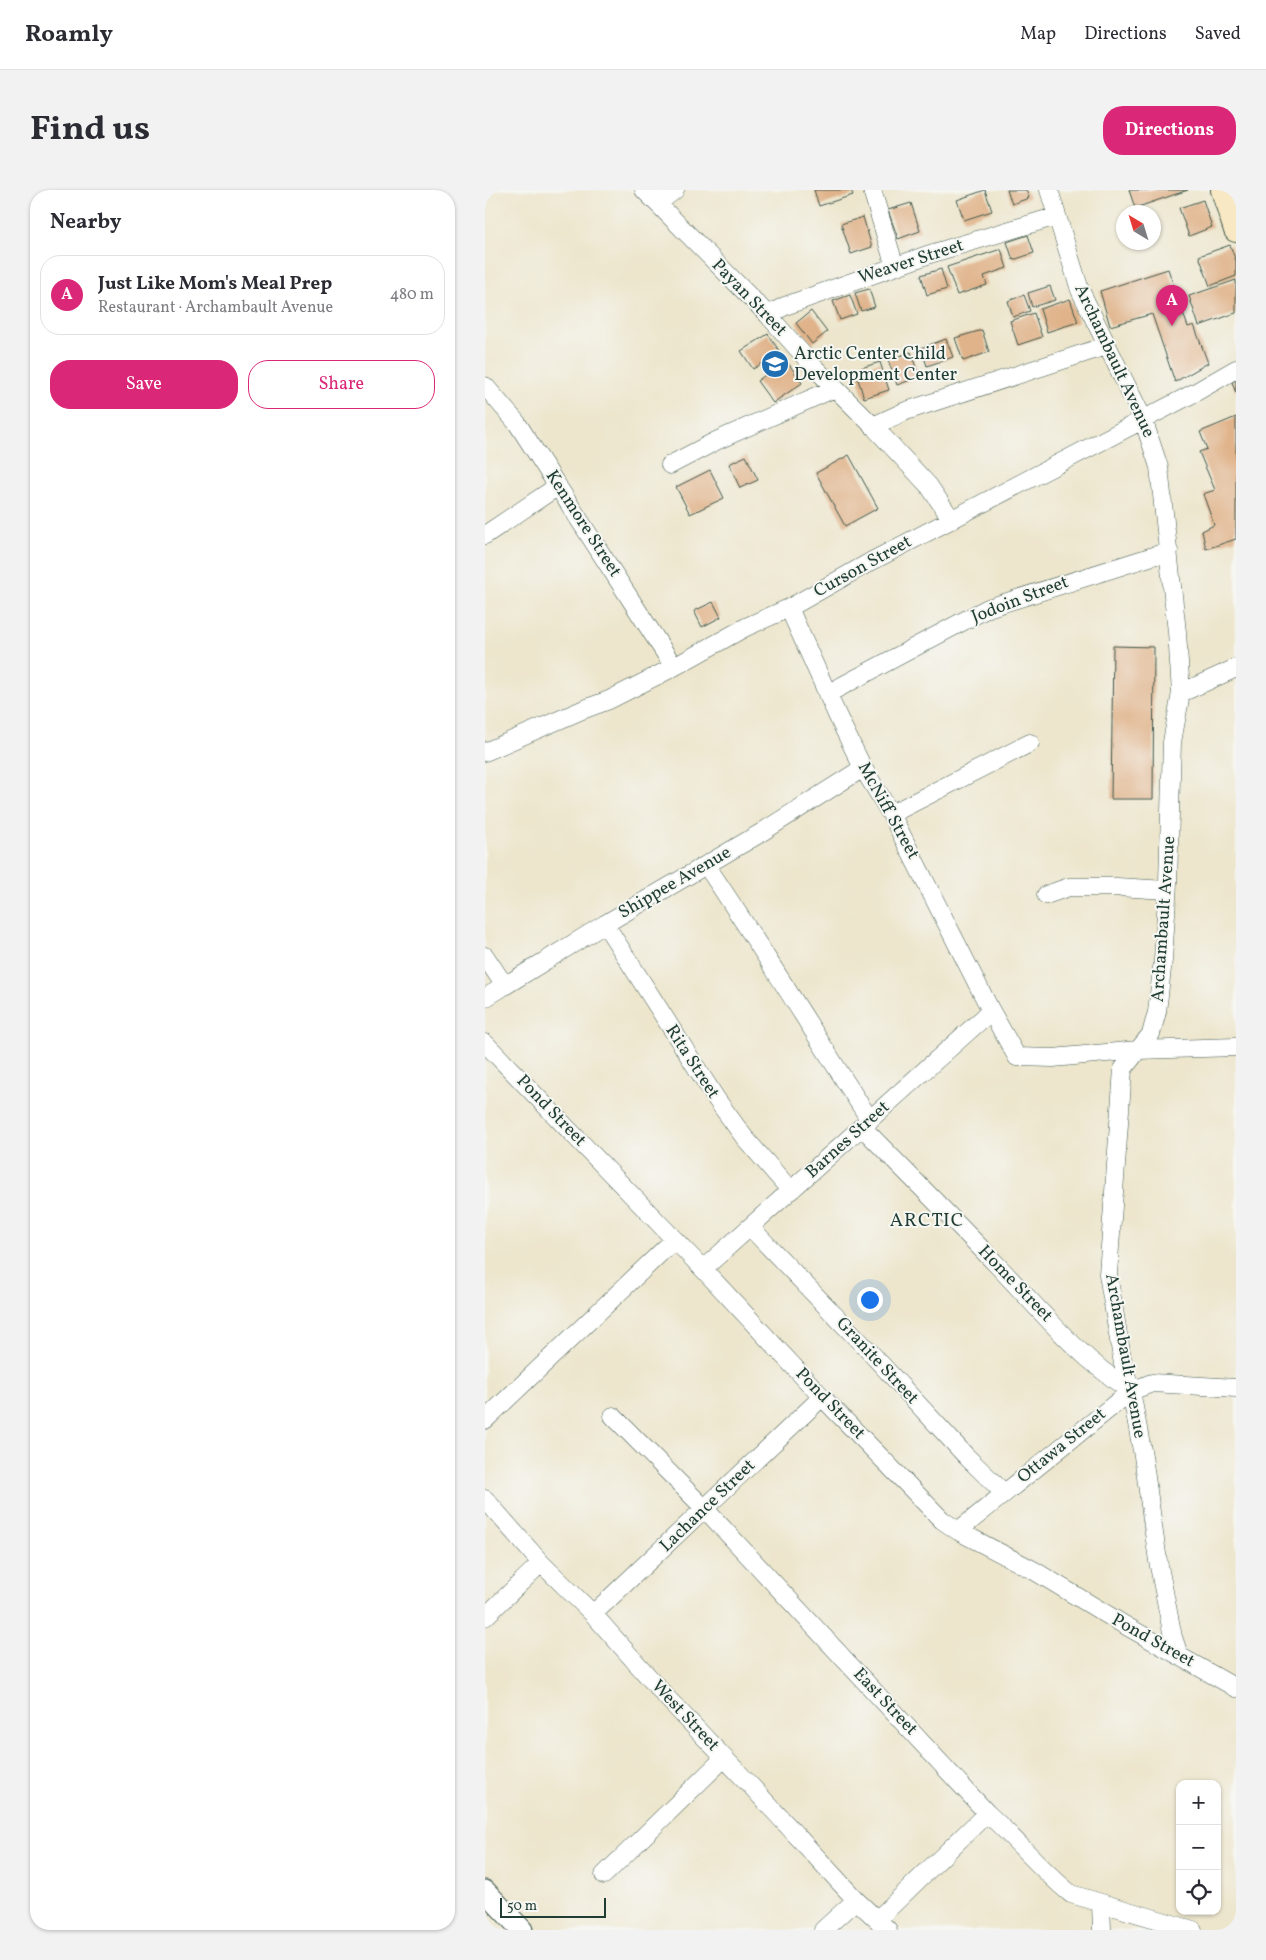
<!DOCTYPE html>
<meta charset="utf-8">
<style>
body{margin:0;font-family:Vollkorn,serif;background:#f2f2f3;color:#2b2b33}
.controls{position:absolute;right:15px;bottom:15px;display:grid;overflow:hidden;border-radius:10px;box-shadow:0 1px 4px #0004}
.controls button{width:45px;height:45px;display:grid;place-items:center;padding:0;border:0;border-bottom:1px solid #e1e1e2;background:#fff;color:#2b2b33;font:25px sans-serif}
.compass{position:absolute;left:631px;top:15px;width:45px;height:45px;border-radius:50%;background:#fff;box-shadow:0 1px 4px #0004;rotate:322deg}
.scale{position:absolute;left:15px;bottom:12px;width:106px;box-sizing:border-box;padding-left:5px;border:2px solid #1f3d34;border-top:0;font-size:14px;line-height:18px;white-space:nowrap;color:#1f3d34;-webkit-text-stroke:4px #f6f6f2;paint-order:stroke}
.you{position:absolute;left:384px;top:1109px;width:18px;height:18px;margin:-12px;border:4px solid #fff;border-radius:50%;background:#1a73e8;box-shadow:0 0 0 8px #1a73e833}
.badge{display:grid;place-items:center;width:32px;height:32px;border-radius:50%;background:#db2777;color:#fff;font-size:16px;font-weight:700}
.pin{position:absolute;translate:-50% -41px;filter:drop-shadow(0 1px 2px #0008)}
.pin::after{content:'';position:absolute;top:26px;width:18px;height:15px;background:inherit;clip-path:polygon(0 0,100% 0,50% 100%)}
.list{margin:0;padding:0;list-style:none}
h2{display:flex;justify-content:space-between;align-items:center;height:65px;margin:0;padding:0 20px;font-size:21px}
h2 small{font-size:16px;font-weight:400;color:#7c7c81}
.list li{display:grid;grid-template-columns:32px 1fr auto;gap:15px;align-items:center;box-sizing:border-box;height:80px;margin:0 10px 10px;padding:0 10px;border:1px solid #e1e1e2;border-radius:20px}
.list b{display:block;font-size:19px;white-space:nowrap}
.list p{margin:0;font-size:16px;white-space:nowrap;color:#7c7c81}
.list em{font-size:16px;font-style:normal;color:#7c7c81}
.actions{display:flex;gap:10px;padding:15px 20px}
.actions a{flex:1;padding:11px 0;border:1px solid #db2777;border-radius:20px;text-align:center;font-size:18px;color:#db2777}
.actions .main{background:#db2777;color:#fff}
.icon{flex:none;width:28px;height:28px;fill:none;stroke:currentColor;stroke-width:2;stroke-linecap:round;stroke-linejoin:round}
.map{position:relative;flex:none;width:751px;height:1740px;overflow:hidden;border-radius:20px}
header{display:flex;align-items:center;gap:30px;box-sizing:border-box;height:70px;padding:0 25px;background:#fff;border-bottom:1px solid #e1e1e2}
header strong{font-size:24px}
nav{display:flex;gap:28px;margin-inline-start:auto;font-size:18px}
.intro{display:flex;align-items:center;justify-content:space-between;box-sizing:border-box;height:120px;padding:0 30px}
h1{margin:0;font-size:35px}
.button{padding:12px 22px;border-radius:20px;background:#db2777;color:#fff;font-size:18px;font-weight:700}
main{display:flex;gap:30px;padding:0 30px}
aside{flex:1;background:#fff;border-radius:20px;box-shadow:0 1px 4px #0004}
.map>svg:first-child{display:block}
.building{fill:#e0b38a}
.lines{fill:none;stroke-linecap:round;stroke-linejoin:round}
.minor-casing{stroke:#3e564b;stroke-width:19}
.tertiary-casing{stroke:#3e564b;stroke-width:23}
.secondary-casing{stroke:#3e564b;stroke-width:26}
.minor{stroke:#fff;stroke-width:18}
.tertiary{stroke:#fff;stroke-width:21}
.secondary{stroke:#f8e8c3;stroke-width:24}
.labels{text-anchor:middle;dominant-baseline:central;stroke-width:4;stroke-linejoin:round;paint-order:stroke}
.street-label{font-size:18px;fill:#1f3d34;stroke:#f6f6f2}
.poi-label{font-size:18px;fill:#1f3d34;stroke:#f6f6f2;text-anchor:start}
.neighbourhood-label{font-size:19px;letter-spacing:1px;fill:#1f3d34;stroke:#f6f6f2}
</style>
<header>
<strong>Roamly</strong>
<nav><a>Map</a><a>Directions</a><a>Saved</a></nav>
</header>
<div class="intro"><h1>Find us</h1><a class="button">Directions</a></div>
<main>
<aside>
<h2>Nearby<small></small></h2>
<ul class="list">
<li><span class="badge">A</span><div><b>Just Like Mom's Meal Prep</b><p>Restaurant · Archambault Avenue</p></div><em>480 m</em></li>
</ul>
<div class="actions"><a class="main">Save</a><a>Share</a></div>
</aside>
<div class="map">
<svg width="751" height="1740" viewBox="0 0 751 1740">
<rect width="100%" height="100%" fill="#f6f6f2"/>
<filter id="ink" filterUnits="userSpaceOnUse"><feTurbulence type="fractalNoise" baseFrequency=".02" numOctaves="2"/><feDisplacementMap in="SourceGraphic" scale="10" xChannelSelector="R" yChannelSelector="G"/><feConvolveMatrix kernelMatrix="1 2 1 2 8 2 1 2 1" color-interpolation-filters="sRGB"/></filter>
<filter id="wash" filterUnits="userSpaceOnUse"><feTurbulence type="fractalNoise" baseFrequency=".0096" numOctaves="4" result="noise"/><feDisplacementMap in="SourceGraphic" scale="20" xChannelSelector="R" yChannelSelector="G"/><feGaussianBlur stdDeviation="1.12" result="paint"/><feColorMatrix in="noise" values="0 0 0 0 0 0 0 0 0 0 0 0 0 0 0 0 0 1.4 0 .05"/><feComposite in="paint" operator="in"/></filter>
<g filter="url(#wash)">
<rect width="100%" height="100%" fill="#ede6cd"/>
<g id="blocks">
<!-- building -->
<path class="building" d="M329,0h37l2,5 -34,11z
M500,0l7,21 -28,9 -7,-20z
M522,0h19l3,8 -17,6z
M644,0h59l-53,18z
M718,10l9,27 -23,9 -10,-28z
M426,13l9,28 -22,8 -10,-29z
M378,27l9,30 -21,7 -10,-30z
M543,45l6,18 -21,7 -6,-18z
M745,55l6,16v15l-26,10 -11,-30z
M516,59l6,19 -23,8 3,9 -30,10 -10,-28z
M456,79l6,20 -20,6 -6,-20z
M683,79l20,58 6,-2 14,38 -33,19 -23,-68 -42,12 -10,-35z
M751,90v33l-37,13 -10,-30z
M565,96l5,14 -23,7 -4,-14z
M384,99l6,18 -14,4 -6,-18z
M365,105l7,19 -17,6 -7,-19z
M539,105l6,16 -17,6 -5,-16z
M585,109l8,23 -31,10 -7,-23z
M326,121l16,21 -15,12 -16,-21z
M549,123l8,24 -24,8 -8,-24z
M497,140l7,22 -26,9 -8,-23z
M283,144l12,18 -27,17 -12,-18z
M461,149l7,18 -26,9 -6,-18z
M426,162l8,25 -22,8 -9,-25z
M301,170l16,23 -29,20 -16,-22z
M395,172l9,28 -25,8 -9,-28z
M751,190v13l-4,-11z
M751,227v122l-30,10 -4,-18 12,-6 -11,-31 12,-4 -16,-38 8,-3 -7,-17z
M364,265l29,53 -33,18 -29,-53z
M261,266l12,24 -18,8 -11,-24z
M225,280l14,28 -34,16 -14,-27z
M228,412l8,15 -19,10 -8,-16z
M628,456l41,1 -1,152h-42z"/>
</g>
</g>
<g filter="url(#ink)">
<use href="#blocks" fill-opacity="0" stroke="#3e564b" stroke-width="1"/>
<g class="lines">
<defs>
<path id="minor" d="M159,0l124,125 45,51 60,60 56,60 23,34
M387,0l23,77
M564,0l31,100 63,129 16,48 18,165 4,61 -9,49 -4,141 -5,77 -6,52 -6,22 -28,35 -15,205 15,90 8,27 12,65 15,105 15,76 6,18
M173,13l17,-13
M283,125l17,-9 145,-52 127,-38
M0,196l32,37 157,244
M388,236l33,-15 200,-65
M185,275l46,-24 119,-53
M0,345l73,-49
M304,418l49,109 25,51 28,46 100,197 26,46 36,1 85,-8 98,-3
M696,503l55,-25
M342,504l161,-86 181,-57
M0,562l97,-42 27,-10 65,-33 72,-40 43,-19 83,-47 324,-169 40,-23
M406,624l139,-71
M221,675c57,84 109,170 164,255
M561,705l23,-8h48l50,3
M120,734l112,176 27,37 47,54
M0,766l20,30
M0,808l120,-74 154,-90 104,-66
M0,853l218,226 119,128 120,123 16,11 75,39 88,53 115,65
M377,937c45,46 91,92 136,139 42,44 81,92 133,125
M266,1038l116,121 99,107 38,37
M218,1079l288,-258
M128,1226l92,93 282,304c29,26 54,57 84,81l122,36
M0,1230l189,-180
M0,1309l56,64 52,51 76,86 83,87 104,113 32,30
M473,1341l173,-140 21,-8 84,5
M108,1424l229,-217
M0,1427l56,-54
M119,1685l120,-117
M616,1714l1,26
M393,1729l109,-106
M338,1740l33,-30"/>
<path id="tertiary" d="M0,1701l37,39"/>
<path id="secondary" d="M738,0l13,40"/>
</defs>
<!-- minor casing -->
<use href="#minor" class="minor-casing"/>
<!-- tertiary casing -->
<use href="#tertiary" class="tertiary-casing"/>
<!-- secondary casing -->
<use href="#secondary" class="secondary-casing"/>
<!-- minor -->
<use href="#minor" class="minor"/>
<!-- tertiary -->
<use href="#tertiary" class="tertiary"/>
<!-- secondary -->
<use href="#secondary" class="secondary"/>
</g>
</g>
<!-- icons -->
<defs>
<symbol id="school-disc" viewBox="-11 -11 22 22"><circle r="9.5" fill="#1f6fb2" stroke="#f6f6f2"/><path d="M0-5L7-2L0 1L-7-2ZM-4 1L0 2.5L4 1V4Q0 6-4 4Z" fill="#fff"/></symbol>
</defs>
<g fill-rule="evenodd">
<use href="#school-disc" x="274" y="158" width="32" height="32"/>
</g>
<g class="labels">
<!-- street labels -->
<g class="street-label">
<text transform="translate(426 72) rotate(-18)">Weaver Street</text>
<text transform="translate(264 108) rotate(46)">Payan Street</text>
<text transform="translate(629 171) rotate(65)">Archambault Avenue</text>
<text transform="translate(98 334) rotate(57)">Kenmore Street</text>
<text transform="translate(378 377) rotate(-29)">Curson Street</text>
<text transform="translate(535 410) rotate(-21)">Jodoin Street</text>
<text transform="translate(403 621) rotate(61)">McNiff Street</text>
<text transform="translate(190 693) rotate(-30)">Shippee Avenue</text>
<text transform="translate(679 729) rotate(-86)">Archambault Avenue</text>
<text transform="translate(207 872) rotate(57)">Rita Street</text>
<text transform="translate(66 921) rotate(46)">Pond Street</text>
<text transform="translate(363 950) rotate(-42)">Barnes Street</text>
<text transform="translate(530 1094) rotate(46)">Home Street</text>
<text transform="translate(640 1166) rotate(80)">Archambault Avenue</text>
<text transform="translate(392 1171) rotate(47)">Granite Street</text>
<text transform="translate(345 1214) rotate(46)">Pond Street</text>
<text transform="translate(577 1256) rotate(-39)">Ottawa Street</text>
<text transform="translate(223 1316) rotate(-44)">Lachance Street</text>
<text transform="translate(668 1451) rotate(29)">Pond Street</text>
<text transform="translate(400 1512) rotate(47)">East Street</text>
<text transform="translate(200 1526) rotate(47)">West Street</text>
</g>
<!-- poi labels -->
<g class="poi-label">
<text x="309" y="164">Arctic Center Child<tspan x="309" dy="21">Development Center</tspan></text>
</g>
<!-- neighbourhood labels -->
<g class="neighbourhood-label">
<text x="442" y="1031">ARCTIC</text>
</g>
</g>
</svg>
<div class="controls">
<button>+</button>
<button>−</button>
<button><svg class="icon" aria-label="locate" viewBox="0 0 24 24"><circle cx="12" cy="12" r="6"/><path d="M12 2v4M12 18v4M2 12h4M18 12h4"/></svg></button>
</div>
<svg class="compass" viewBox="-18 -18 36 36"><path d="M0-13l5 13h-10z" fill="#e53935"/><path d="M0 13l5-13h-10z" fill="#7c7c81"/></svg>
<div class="scale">50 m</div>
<div class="you"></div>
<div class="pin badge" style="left:687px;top:136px">A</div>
</div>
</main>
